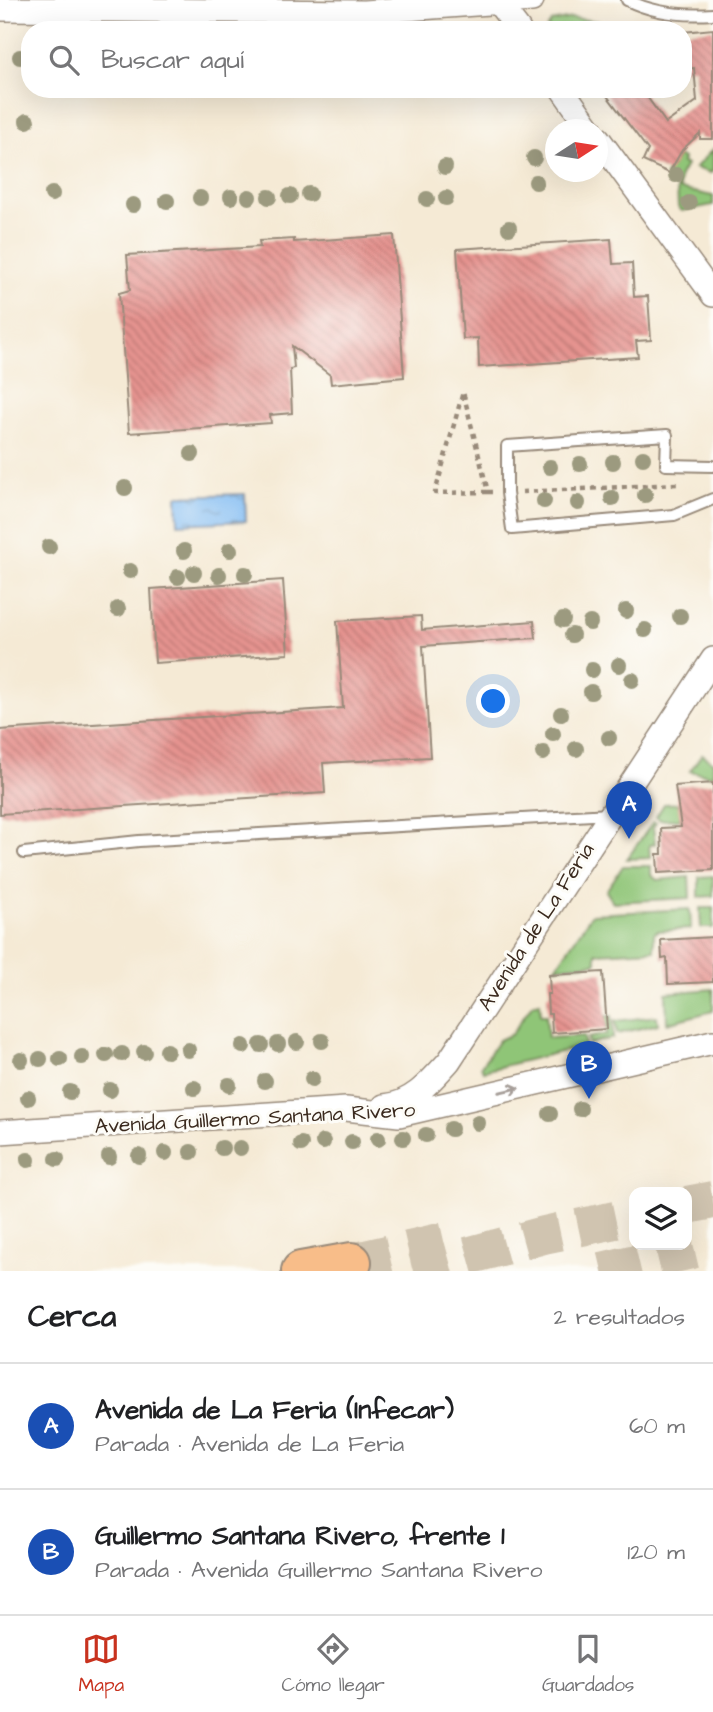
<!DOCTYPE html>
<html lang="es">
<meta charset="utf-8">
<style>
body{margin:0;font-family:"Architects Daughter",sans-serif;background:#f2f2f2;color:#202124}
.controls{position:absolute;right:21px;bottom:21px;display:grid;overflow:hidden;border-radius:14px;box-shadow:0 7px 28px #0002}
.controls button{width:63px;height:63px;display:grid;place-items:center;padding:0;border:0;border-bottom:2px solid #e0e0e0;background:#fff;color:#202124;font:35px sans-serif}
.compass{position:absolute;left:545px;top:119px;width:63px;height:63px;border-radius:50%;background:#fff;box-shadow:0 7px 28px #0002;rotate:78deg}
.you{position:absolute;left:494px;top:702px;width:24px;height:24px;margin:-18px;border:5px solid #fff;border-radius:50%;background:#1a73e8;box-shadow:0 0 0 10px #1a73e833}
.badge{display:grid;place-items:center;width:46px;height:46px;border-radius:50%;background:#c8321e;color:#fff;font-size:23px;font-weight:700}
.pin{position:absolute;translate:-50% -58px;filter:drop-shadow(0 2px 4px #0008)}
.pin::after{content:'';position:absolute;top:37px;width:24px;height:21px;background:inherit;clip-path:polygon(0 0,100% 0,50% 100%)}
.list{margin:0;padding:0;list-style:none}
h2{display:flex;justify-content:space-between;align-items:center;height:91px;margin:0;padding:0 28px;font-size:30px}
h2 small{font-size:23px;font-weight:400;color:#757577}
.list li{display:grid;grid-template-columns:46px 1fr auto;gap:21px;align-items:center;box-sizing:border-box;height:126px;padding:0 28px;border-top:2px solid #e0e0e0}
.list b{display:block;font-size:26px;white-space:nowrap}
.list p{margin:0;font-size:23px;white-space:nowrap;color:#757577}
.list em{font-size:23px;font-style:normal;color:#757577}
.icon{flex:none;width:38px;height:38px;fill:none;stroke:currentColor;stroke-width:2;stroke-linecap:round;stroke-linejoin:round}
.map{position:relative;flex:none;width:713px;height:1271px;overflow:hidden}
.search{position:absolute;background:#fff;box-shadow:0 7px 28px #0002;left:21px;right:21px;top:21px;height:77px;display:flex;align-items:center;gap:18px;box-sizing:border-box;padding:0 24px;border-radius:28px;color:#757577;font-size:26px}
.sheet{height:343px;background:#fff}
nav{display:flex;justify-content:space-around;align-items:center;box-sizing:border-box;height:98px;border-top:2px solid #e0e0e0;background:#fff;font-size:19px;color:#757577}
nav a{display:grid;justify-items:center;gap:4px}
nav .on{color:#c8321e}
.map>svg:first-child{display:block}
.green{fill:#8fc577;stroke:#65784a;stroke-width:2}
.water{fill:url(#water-ripples);stroke:#5e7388;stroke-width:2}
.building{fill:url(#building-back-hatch)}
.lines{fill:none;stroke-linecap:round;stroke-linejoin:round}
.motorway-tunnel{stroke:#d0c4b0;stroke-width:38;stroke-dasharray:38 19;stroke-linecap:butt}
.service-casing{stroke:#988a7a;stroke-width:14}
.minor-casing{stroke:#988a7a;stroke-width:26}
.motorway-casing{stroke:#988a7a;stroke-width:42}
.path{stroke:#988a7a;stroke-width:4.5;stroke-dasharray:5 5;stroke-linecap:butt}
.service{stroke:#fff;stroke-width:10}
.minor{stroke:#fff;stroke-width:23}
.motorway{stroke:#f8bd89;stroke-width:38}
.tree{fill:#9c9a7f}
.oneway{stroke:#a79f9a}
.labels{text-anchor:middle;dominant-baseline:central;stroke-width:6;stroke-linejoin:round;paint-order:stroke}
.street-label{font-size:21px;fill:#3b2a1e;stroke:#fdfcf7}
</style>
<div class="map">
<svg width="713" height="1271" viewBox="0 0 713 1271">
<defs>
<pattern id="water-ripples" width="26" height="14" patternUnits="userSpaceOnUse" patternTransform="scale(1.75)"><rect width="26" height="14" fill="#82bcf3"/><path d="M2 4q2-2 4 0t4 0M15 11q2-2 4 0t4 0" fill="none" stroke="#6c99c4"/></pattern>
<pattern id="building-back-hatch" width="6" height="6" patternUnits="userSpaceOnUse" patternTransform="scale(1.75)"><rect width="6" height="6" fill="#e5938f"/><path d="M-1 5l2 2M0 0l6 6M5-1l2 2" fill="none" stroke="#bb7874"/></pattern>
</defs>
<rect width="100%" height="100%" fill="#fdfcf7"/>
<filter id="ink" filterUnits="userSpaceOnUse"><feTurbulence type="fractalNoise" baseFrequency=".0143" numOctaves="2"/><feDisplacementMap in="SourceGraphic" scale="14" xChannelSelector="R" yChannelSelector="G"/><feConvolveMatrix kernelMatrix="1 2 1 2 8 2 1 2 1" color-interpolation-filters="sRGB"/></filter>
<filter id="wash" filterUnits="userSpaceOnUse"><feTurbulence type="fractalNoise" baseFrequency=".00686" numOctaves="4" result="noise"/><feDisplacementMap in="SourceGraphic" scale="28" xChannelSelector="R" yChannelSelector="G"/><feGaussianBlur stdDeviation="1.57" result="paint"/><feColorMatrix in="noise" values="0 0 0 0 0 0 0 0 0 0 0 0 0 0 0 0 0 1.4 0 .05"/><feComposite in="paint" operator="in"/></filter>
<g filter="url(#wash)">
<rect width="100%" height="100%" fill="#f5ead5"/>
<!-- green -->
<path class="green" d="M572,18l92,12h-118l5,-8z
M713,149v21l-2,3 -16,-5z
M678,156l5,3 -1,4 4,2 -6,11 -1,13 34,7v9l-31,6 -4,-4 -1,-23 -12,-8z
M702,754l11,8v14l-23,-5z
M712,802l1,15 -53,3 -4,-3 8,-13z
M653,822l3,1 -3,4 2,17 -6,1 1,13 -23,1z
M623,866h28v9l6,5 32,-3 1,21 -77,4 -7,-11z
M713,876v20l-14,1v-20z
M700,908h13v20h-12z
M690,909l1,20 -34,2 -3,3v16l-58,3v10l-40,4 36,-53z
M713,989v22l-46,12 -1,-30z
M540,1002l1,13h5l2,23 36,-2 1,10 -102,25 -2,-5 18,-26 13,-6 20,-30z
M606,1016h6l1,22 -24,6 -1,-6 19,-4z
M657,1016l1,8 -41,10 -2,-13z"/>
<!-- water -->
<path class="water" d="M245,494l1,27 -68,3 -1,-28z"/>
<g id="blocks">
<!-- building -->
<path class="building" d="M713,29v110h-13v-6l-18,17 -13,23 -26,-12 5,-11 -43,-57 37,-3 24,33 31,-22 -3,-33 -11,1v-37z
M394,235l10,142 -73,7 -1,-9 -38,-29 2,22 -4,1 2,44 -22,2 1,8 -142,10 -10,-140 11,-3 -3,-35 133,-8 -1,-6 35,-2v3z
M611,239l2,25 19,-1 2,34 14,-1 3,44 -15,1 2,16 -159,10 -1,-29 -15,1 -6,-90z
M283,580l5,74 -133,9 -4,-74z
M421,616l1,14 112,-9 2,17 -113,8 7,111 -107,6 2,30 -325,21v-84l343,-22 -6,-87z
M713,783v87l-55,3 -1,-19h5l-1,-26 20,-1 -6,-41z
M713,937v45l-45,2 -1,-26 -5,1 -1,-19z
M603,972l4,57 -55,4 -1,-19h-3l-1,-20h3l-1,-19z"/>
</g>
</g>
<g filter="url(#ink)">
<use href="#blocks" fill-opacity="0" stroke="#988a7a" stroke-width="2"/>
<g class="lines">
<!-- motorway-tunnel -->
<path class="motorway-tunnel" d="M687,1205l26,-5
M352,1262l92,-21
M413,1271l131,-36 90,-19
M602,1271l111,-26"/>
<defs>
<path id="service" d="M627,0c26,13 57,16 86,14
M713,466l-47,-1 1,-30 -160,11v47l5,36 162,-14 39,-16
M24,853l115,-12 471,-27"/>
<path id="minor" d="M496,0l23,30
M0,9l364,3 168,-12
M562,89l29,41
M598,138l115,157
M384,1106c28,-2 47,-25 65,-45l264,-402
M0,1132l346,-23 53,6 314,-73"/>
<path id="motorway" d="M301,1271l51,-9"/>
</defs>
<!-- service casing -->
<use href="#service" class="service-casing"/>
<!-- minor casing -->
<use href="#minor" class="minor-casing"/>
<!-- motorway casing -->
<use href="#motorway" class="motorway-casing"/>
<!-- path -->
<path class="path" d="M488,492l-53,1 28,-101 25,100h4
M522,492l156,-8"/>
<!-- service -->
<use href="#service" class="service"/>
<!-- minor -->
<use href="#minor" class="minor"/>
<!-- motorway -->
<use href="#motorway" class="motorway"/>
</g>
<!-- trees -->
<g class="tree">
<circle cx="20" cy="57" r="8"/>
<circle cx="27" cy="121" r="8"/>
<circle cx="534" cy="158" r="8"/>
<circle cx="445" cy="167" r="8"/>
<circle cx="676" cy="175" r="8"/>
<circle cx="536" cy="182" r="8"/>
<circle cx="52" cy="194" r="8"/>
<circle cx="309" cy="194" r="8"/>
<circle cx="290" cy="196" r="8"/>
<circle cx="231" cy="197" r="8"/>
<circle cx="249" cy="197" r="8"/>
<circle cx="269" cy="197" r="8"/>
<circle cx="200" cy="198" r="8"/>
<circle cx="446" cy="198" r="8"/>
<circle cx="427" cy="199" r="8"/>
<circle cx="167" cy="201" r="8"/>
<circle cx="689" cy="203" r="8"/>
<circle cx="133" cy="205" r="8"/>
<circle cx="509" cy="228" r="8"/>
<circle cx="192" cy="454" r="8"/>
<circle cx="643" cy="458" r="8"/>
<circle cx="613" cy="462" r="8"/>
<circle cx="580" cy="464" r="8"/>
<circle cx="550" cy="467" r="8"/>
<circle cx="125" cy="488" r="8"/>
<circle cx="645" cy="495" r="8"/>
<circle cx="612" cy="498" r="8"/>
<circle cx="544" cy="501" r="8"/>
<circle cx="578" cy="503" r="8"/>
<circle cx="49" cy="547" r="8"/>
<circle cx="230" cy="550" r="8"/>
<circle cx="184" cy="551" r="8"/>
<circle cx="130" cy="571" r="8"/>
<circle cx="194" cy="573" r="8"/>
<circle cx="245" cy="574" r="8"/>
<circle cx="219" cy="575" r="8"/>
<circle cx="178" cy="577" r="8"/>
<circle cx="118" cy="609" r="8"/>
<circle cx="626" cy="611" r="8"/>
<circle cx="680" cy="616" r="8"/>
<circle cx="563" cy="620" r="8"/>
<circle cx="590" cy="623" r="8"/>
<circle cx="645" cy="630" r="8"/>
<circle cx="572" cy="635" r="8"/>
<circle cx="619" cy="665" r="8"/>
<circle cx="592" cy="670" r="8"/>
<circle cx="632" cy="680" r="8"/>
<circle cx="591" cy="692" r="8"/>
<circle cx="561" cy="714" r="8"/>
<circle cx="553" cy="734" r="8"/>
<circle cx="609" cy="738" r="8"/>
<circle cx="576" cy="749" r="8"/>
<circle cx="543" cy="753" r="8"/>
<circle cx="322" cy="1041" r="8"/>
<circle cx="297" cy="1042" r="8"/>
<circle cx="278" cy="1044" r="8"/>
<circle cx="261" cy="1045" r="8"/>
<circle cx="243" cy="1046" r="8"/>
<circle cx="188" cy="1050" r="8"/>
<circle cx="167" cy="1051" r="8"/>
<circle cx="144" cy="1052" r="8"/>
<circle cx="122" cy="1054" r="8"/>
<circle cx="106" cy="1055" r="8"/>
<circle cx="82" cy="1057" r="8"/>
<circle cx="40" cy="1059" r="8"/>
<circle cx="60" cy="1059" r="8"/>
<circle cx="21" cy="1060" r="8"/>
<circle cx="312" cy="1079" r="8"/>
<circle cx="265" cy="1081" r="8"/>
<circle cx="229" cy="1085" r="8"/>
<circle cx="194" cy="1088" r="8"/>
<circle cx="110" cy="1090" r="8"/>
<circle cx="70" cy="1092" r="8"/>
<circle cx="28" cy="1098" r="8"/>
<circle cx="580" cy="1109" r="8"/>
<circle cx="550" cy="1114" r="8"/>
<circle cx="478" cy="1123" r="8"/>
<circle cx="451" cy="1129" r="8"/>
<circle cx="426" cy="1135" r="8"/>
<circle cx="403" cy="1138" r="8"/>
<circle cx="378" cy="1139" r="8"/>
<circle cx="323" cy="1142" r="8"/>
<circle cx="352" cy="1142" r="8"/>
<circle cx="301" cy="1144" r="8"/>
<circle cx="222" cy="1148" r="8"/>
<circle cx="240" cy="1148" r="8"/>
<circle cx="191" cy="1152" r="8"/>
<circle cx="165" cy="1153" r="8"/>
<circle cx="139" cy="1156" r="8"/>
<circle cx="109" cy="1157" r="8"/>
<circle cx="57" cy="1159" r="8"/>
<circle cx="28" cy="1160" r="8"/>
</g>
<!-- one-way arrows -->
<defs><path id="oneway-shaft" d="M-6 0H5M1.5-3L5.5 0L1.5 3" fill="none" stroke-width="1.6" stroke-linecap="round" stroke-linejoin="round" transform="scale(1.75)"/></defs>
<use class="oneway" href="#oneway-shaft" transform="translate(509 1090) rotate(-13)"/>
</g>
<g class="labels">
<!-- street labels -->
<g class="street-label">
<text transform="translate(536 927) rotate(-57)">Avenida de La Feria</text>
<text transform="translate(255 1118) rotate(-3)">Avenida Guillermo Santana Rivero</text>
</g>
</g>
</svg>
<div class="controls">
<button><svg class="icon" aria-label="layers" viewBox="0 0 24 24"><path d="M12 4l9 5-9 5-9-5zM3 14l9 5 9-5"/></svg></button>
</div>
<svg class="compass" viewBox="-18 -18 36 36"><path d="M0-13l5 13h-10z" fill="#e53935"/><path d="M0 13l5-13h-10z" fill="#757577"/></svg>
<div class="you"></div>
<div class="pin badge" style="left:629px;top:839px;background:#1a4fb4">A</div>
<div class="pin badge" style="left:589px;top:1099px;background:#1a4fb4">B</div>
<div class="search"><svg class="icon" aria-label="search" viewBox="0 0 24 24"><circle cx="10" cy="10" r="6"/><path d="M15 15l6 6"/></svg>Buscar aquí</div>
</div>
<section class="sheet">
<h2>Cerca<small>2 resultados</small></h2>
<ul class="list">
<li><span class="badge" style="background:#1a4fb4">A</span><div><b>Avenida de La Feria (Infecar)</b><p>Parada · Avenida de La Feria</p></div><em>60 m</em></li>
<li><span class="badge" style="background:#1a4fb4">B</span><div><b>Guillermo Santana Rivero, frente 1</b><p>Parada · Avenida Guillermo Santana Rivero</p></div><em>120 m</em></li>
</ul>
</section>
<nav>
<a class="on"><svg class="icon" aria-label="map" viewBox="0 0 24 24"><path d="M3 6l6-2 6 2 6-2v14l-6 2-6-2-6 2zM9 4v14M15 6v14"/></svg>Mapa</a>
<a><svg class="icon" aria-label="directions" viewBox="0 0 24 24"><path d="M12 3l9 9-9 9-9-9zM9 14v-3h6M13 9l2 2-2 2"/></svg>Cómo llegar</a>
<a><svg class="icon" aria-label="saved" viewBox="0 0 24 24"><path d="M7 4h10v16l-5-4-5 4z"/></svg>Guardados</a>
</nav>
